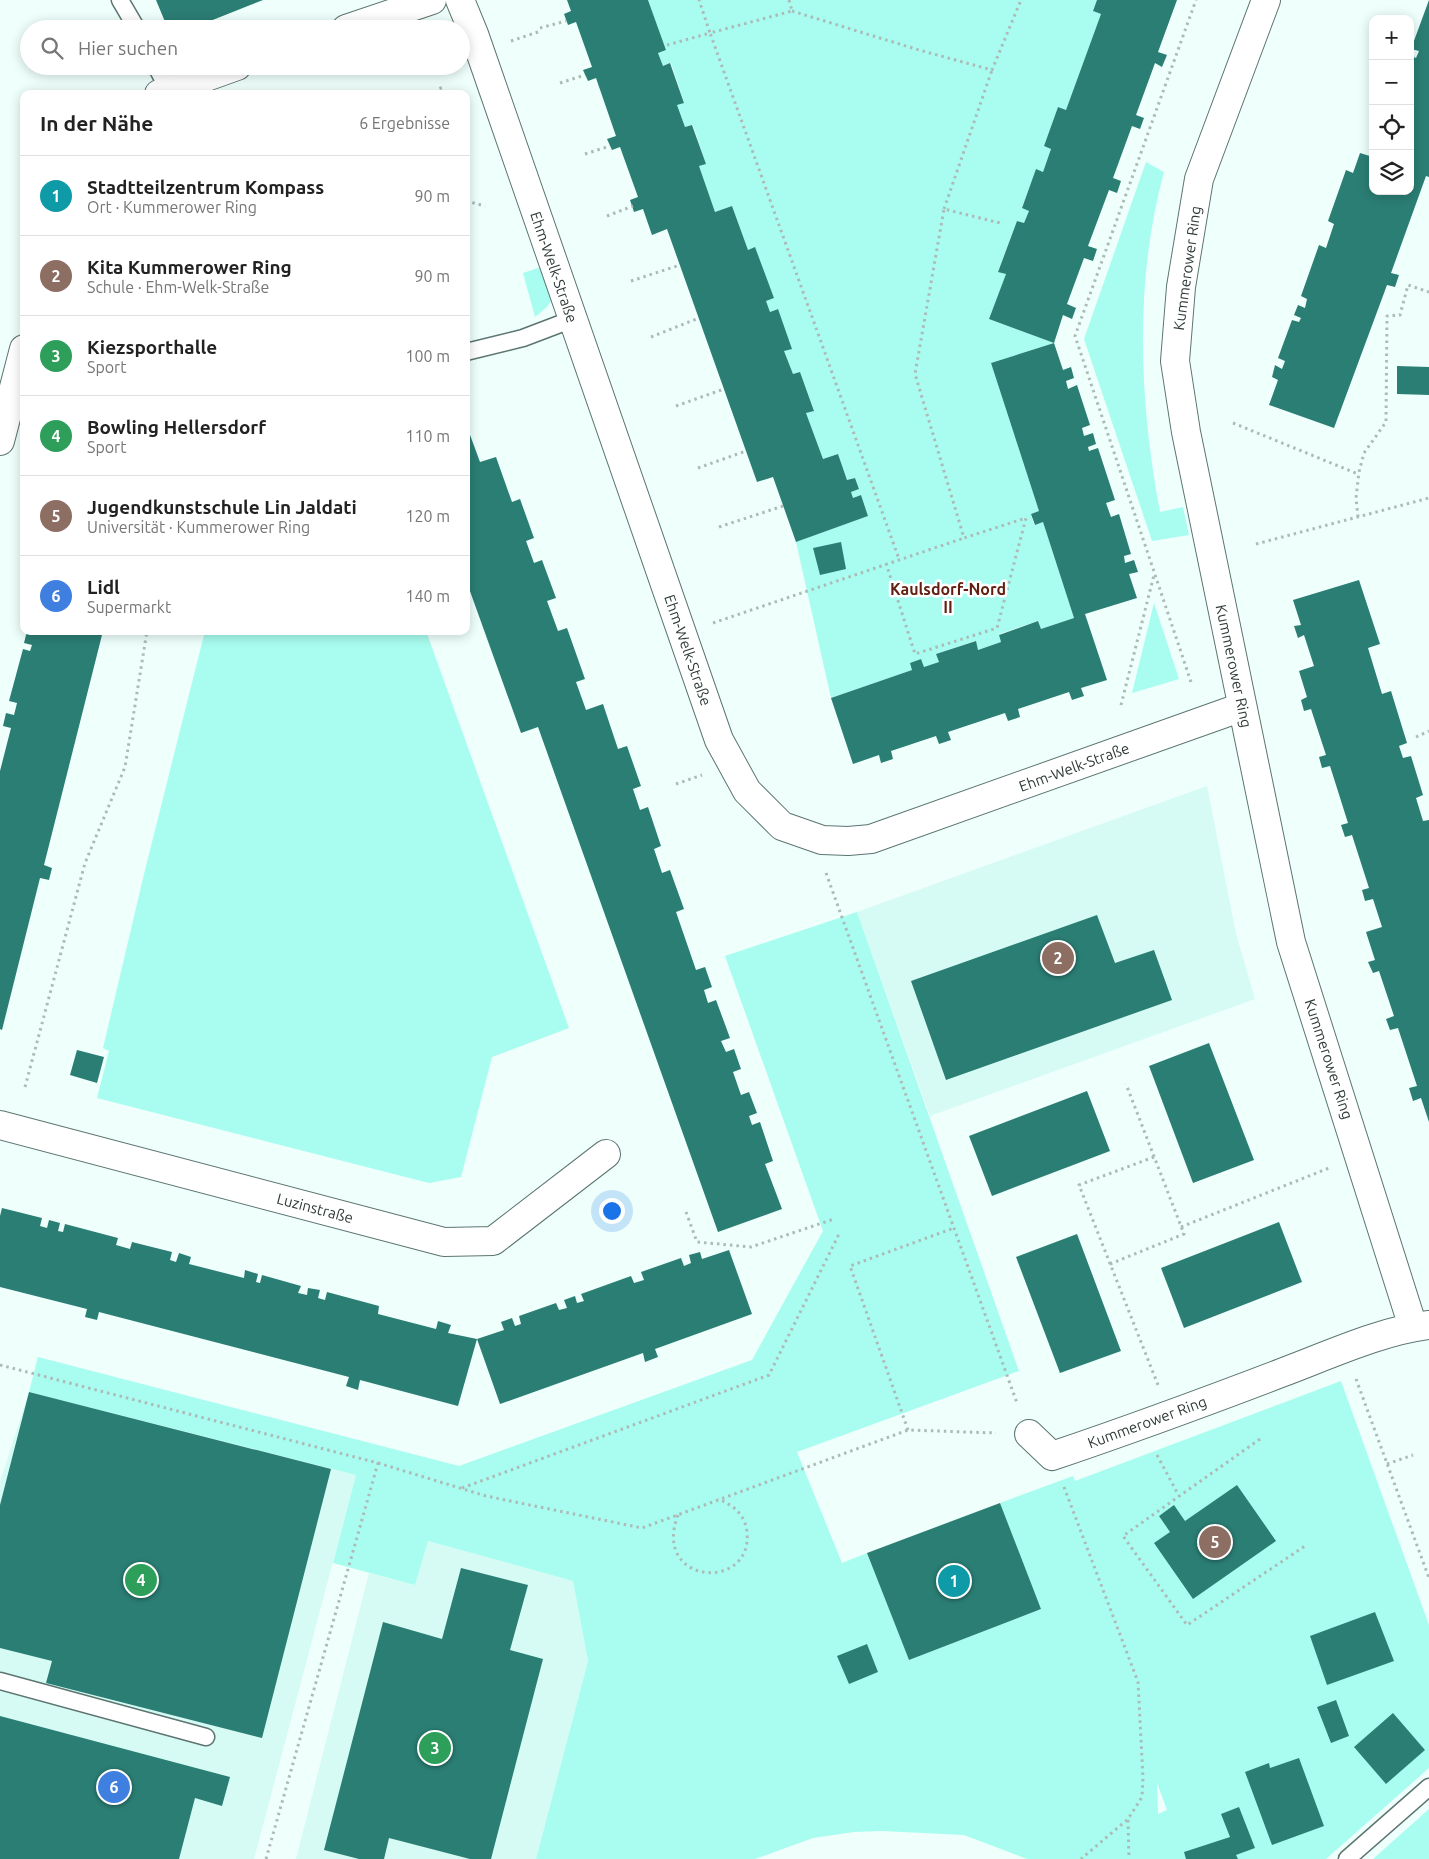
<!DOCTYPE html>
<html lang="de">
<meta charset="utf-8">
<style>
body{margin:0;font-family:Ubuntu,sans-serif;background:#f2f2f2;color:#222}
.controls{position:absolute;right:15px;top:15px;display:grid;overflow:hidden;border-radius:10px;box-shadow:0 2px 12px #0003}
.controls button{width:45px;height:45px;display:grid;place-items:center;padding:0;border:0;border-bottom:1px solid #e0e0e0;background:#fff;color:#222;font:25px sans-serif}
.you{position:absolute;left:611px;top:1210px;width:18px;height:18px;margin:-12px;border:4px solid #fff;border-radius:50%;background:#1a73e8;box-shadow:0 0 0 8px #1a73e833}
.badge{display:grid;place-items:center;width:32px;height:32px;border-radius:50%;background:#cb4122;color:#fff;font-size:16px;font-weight:700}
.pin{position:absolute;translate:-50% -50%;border:2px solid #fff;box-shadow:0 1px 5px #0006}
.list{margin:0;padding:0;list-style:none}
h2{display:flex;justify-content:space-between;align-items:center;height:65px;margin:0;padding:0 20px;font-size:21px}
h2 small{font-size:16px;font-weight:400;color:#767676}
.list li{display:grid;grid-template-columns:32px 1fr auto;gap:15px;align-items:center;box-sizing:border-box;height:80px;padding:0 20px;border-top:1px solid #e0e0e0}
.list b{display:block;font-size:19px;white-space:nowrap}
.list p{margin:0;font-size:16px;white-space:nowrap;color:#767676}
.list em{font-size:16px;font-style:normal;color:#767676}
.icon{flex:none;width:28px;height:28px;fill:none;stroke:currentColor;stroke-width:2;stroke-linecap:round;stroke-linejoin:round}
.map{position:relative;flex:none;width:1429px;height:1859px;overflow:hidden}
.search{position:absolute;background:#fff;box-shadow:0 2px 12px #0003;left:20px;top:20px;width:450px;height:55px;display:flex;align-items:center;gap:12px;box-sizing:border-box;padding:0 18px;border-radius:28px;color:#767676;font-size:19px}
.panel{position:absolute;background:#fff;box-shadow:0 2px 12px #0003;left:20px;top:90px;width:450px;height:545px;border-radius:10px}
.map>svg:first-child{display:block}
.built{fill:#d5fbf4}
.green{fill:#a8fdf0;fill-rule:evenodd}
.building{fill:#2b7e74}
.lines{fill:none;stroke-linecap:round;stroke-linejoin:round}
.lane-casing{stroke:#5c7571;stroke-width:19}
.street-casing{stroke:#5c7571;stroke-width:30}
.path{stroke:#acbab8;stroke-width:3;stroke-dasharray:2.5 4;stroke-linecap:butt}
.lane{stroke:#fff;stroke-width:16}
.street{stroke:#fff;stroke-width:28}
.labels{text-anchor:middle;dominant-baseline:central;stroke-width:5;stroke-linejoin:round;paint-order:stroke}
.street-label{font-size:15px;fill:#2f3a38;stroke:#fff}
.neighbourhood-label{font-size:16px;font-weight:bold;fill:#621f11;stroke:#fff}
</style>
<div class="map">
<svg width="1429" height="1859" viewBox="0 0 1429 1859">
<rect width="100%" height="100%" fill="#eefffc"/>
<!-- built -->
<path class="built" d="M1207,786l29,148 19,65 -325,117 -73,-204z
M29,1392l327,83 -102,384h-254v-377z
M428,1541l145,40 15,80 -52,198h-240l73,-286 46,12z"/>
<!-- green -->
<path class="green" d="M648,0h449l-4,11 8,3 -35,96 -8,-3 -14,39 7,3 -8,23 -7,-2 -14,37 7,4 -5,12 -7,-2 -19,50 8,3 -17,45 65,24 -63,20 48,148 -8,3 3,11 9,-3 31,96 -33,11 -3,-8 -39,13 2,8 -23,8 -3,-9 -39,13 3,8 -15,5 -3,-8 -9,11 -81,28 -35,-156 72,-26 -7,-21 -8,3 -2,-6 8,-3 -4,-11 -8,2 -9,-26 -15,5 -17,-46 8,-3 -14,-38 -7,2 -9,-23 -7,-42 -7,3 -4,-11 8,-3 -19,-50 -7,2 -16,-44 -17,6 -16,-46 7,-2 -13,-39 -8,2 -8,-22 7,-3 -13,-39 -8,3 -5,-13 8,-3z
M1146,162l18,10c-30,110 -25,228 -4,340l23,-5 6,28 -37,6 -68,-202z
M544,266l12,27 -9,14 -12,10 -12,-44z
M1154,603l25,76 -47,14z
M205,631h221l143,397 -77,29 -31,120 -32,6 -332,-85 12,-47 -6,-3 42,-178z
M857,912l162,459 -222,81 45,111 25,-10 42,107 132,-51 -41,-106 73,-27 2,5 266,-100 88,244v143l-103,91h-299l-63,-24 -82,-4 -28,1 -41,6 -58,21h-219l52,-198 -15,-80 -145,-40 -13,44 -82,-22 23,-88 -327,-83 9,-35 421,109 293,-106 71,-129 -98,-275zM1157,1783l10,27 -9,4v-1z
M1429,1809v50h-56z"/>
<!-- building -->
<path class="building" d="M156,0h107l-73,29h-22z
M567,0h81l18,50 -8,3 5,13 7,-3 14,40 -7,2 8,22 7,-2 14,39 -7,2 16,46 17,-6 16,44 7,-3 19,51 -8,3 4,11 8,-3 14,40 -8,2 9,23 7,-2 14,39 -8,2 17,46 15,-5 9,26 8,-2 4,11 -8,3 2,6 8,-3 7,21 -72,26 -23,-65 -16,5 -90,-253 -15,6 -9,-26 -9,3 -4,-12 8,-3 -18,-50 -8,3 -5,-11 9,-3 -20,-58 -8,3 -5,-11 9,-3 -16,-45 -8,3 -4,-11 7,-3z
M1097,0h80l-19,52 9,3 -5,12 -7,-4 -19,52 8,3 -4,11 -8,-3 -19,52 8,3 -4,12 -8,-3 -21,56 9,3 -4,12 -9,-3 -17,46 9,4 -4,11 -9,-4 -9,28 -65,-24 17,-45 -8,-2 19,-51 7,2 5,-12 -7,-3 14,-39 7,3 8,-23 -7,-3 14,-39 8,3 35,-96 -8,-3z
M1429,0v177l-3,-1 -35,97 8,2 -4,12 -8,-2 -53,143 -65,-23 9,-25 -6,-3 3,-12 7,4 3,-8 -7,-3 14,-38 7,2 2,-4 -7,-3 4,-10 7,3 2,-9 -6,-3 18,-51 7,3 8,-24 -6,-3 18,-51 7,3 7,-20 13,4v34h37v-117l2,-5 -2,-1v-13l6,3 3,-7 -8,-2z
M1054,343l9,27 8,-3 3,11 -8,3 2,8 9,-4 13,40 -8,3 2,8 9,-3 3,11 -8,3 1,4 9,-3 17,52 -9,3 5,14 8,-3 12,40 -7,2 1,7 9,-3 4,12 -9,2 8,24 -52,16 22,66 -26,8 3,8 -12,4 -3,-8 -51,17 2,8 -12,4 -3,-8 -57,19 3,8 -12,4 -3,-8 -45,15 2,8 -12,4 -2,-8 -26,9 -22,-66 81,-28 -2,-7 11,-4 3,8 15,-5 -3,-8 40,-13 2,9 23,-8 -2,-7 39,-14 3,8 33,-11 -31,-96 -8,3 -4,-11 8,-3 -48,-148z
M1397,366l32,1v28l-32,-1z
M466,424l14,38 16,-5 16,45 8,-3 14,39 -8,3 8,22 8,-3 14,38 -9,3 11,30 9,-3 18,51 -9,3 10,28 17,-6 15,45 9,-3 14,40 -8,3 7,21 8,-3 13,39 -7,3 8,24 8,-3 14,39 -8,3 20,58 9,-3 7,20 -8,3 4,13 8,-3 14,38 -9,3 5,11 8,-3 7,20 -8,3 8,23 8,-3 8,21 -8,3 3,9 8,-3 13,39 -8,3 17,45 -64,23 -180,-505 -17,6 -55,-153z
M841,542l5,27 -26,6 -7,-27z
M1359,580l21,64 -12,4 14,46 9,-3 16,52 -8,3 4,12 8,-2 12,39 -7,3 7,23 6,-1v302l-8,-24 -8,3 -4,-13 8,-2 -19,-58 -8,2 -4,-11 8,-3 -15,-45 -6,2 -5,-11 7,-2 -9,-28 16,-5 -9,-28 -8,2 -3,-11 7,-2 -17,-53 -7,2 -4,-12 7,-2 -18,-57 -8,2 -3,-11 7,-2 -15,-46 -7,2 -3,-11 6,-3 -8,-26 15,-5 -10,-31 -6,3 -4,-12 7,-1 -8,-25z
M27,631h76l-59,234 8,3 -3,12 -9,-2 -38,152 -2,-1v-258l11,-43 -8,-2 3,-13 8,2 3,-12 -8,-2 14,-52 7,2 2,-6 -8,-2z
M1097,915l18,48 39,-13 18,50 -226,80 -35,-99z
M1209,1043l45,117 -61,23 -44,-117z
M77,1050l27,7 -7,26 -27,-8z
M1087,1091l23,60 -118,45 -23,-60z
M2,1208l40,10 -2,8 7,2 2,-8 11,3 -2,8 5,1 2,-8 53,14 -2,7 14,4 2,-7 40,10 -2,8 6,2 3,-9 12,4 -2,7 55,14 1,-8 13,4 -2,8 4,1 2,-8 39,11 -3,7 9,2 1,-7 12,2 -2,8 7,2 2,-8 52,14 -1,8 58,15 2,-8 13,4 -3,8 29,6 27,-9 -3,-8 11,-4 3,8 6,-2 -2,-8 37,-13 3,7 8,-2 -3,-8 11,-4 2,7 7,-2 -3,-7 50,-18 3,7 10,-3 -3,-8 40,-14 3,8 7,-3 -2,-8 11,-3 2,7 27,-9 23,64 -97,35 3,8 -13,5 -2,-9 -143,51 -23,-65 -19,67 -98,-26 -2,10 -12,-4 3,-9 -250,-65 -2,8 -12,-3 2,-8 -87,-22v-71z
M1279,1222l23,60 -118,46 -23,-60z
M1077,1234l44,117 -61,22 -44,-116z
M29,1392l302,77 -69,269 -216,-55 6,-22 -52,-13v-143z
M1237,1485l39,56 -83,58 -39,-56 16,-11 -11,-16 15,-11 11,16z
M1000,1503l41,106 -132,51 -42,-107z
M461,1568l67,17 -18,65 33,9 -52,200h-21l-81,-21 -5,21h-25l-35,-9 59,-228 59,17z
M1375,1612l19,49 -67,24 -17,-49z
M867,1644l11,28 -29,12 -12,-28z
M1336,1700l13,36 -18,7 -14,-36z
M1393,1713l32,37 -39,34 -32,-37z
M0,1716l230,61 -8,29 -27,-8 -16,61h-179z
M1299,1758l25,68 -52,19 -27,-73 24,-9 1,5z
M1239,1807l16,41 -19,7 2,4h-52l-2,-7 46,-15 -9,-23z"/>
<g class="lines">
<defs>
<path id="lane" d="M120,0l17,29
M156,66l12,23
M466,352l57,-14 50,-19
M0,1681l206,56
M1347,1859l82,-72"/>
<path id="street" d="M460,0l14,34 245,706 28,51 35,35 40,14 26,1 23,-2 371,-132
M1266,0l-67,179 -18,108 -6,74 11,71 105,510 122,385
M346,29l86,-29
M159,94l78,-28
M0,441l24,-92
M0,1125l444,117 49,-1 113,-87
M1029,1434l23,22c77,-26 153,-54 229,-83 46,-17 99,-42 148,-48"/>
</defs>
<!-- lane casing -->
<use href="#lane" class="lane-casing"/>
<!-- street casing -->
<use href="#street" class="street-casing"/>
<!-- path -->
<path class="path" d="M789,0l3,11 -82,22 189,526
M792,11l127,39 73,20 29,-70
M540,28l26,-7
M511,41l30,-10
M667,45l43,-12 -11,-33
M560,83l25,-8
M438,94v-5l6,-2
M585,154l25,-8
M466,201l19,5
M944,209l48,-139
M607,216l26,-10
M631,281l49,-16
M651,337l48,-19
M676,406l48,-17
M1233,423l125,51
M698,468l48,-17
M1358,517l-2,-19 3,-26 5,-19 22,-31 1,-106 13,-1 8,-30 21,7
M719,527l64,-21
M1256,544l173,-46
M886,563l29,91 82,-26 29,-110 -62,20 -49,-164 29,-165 56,14
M713,623l251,-85
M1191,682l-116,-346 121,-336
M1121,705l33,-130
M1416,737l13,-6
M676,784l26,-9
M826,873l191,530
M25,1087l60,-224 40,-96 22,-136
M1154,1157l-75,28 79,200
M686,1212l11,30 54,5 83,-28
M1181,1227l148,-59
M1110,1264l74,-30 -58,-150
M0,1365l378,98 -112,396
M1356,1379l73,199
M908,1430l-58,-164 104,-38
M1260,1439l-137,97 64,89 118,-79
M1157,1455l22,41
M378,1463l108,33 156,32 266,-98 88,3
M1387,1464l26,-9
M1064,1487l74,195 5,96 -1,19 -14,22 -47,40
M462,1488l307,-113 70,-141
M678,1515c-27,70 75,77 69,17 -2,-18 -14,-27 -29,-33
M1128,1820l1,39"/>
<!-- lane -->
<use href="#lane" class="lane"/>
<!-- street -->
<use href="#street" class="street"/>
</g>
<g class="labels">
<!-- street labels -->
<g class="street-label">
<text transform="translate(554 267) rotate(71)">Ehm-Welk-Straße</text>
<text transform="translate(1187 268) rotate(-82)">Kummerower Ring</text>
<text transform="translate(688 650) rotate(71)">Ehm-Welk-Straße</text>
<text transform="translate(1234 666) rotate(78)">Kummerower Ring</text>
<text transform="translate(1074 767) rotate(-20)">Ehm-Welk-Straße</text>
<text transform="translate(1329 1059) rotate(72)">Kummerower Ring</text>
<text transform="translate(315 1208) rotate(15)">Luzinstraße</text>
<text transform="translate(1147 1422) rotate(-20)">Kummerower Ring</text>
</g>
<!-- neighbourhood labels -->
<g class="neighbourhood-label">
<text x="948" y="589">Kaulsdorf-Nord<tspan x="948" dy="18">II</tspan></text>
</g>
</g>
</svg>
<div class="controls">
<button>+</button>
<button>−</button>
<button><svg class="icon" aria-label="locate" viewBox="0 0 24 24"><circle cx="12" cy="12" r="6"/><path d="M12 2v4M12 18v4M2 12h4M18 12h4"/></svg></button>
<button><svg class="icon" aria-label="layers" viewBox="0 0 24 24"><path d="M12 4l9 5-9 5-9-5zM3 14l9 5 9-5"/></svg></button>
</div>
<div class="you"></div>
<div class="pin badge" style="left:954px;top:1581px;background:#0f9aa8">1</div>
<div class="pin badge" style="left:1058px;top:958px;background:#8d6e63">2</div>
<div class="pin badge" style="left:435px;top:1748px;background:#2e9e5b">3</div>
<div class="pin badge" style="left:141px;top:1580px;background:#2e9e5b">4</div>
<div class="pin badge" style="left:1215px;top:1542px;background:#8d6e63">5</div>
<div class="pin badge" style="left:114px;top:1787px;background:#3f7fe0">6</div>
<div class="search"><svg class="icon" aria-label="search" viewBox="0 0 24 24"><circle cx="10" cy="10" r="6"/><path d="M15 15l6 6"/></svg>Hier suchen</div>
<section class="panel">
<h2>In der Nähe<small>6 Ergebnisse</small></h2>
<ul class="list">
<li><span class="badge" style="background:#0f9aa8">1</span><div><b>Stadtteilzentrum Kompass</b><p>Ort · Kummerower Ring</p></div><em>90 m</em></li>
<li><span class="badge" style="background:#8d6e63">2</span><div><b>Kita Kummerower Ring</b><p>Schule · Ehm-Welk-Straße</p></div><em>90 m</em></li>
<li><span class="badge" style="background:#2e9e5b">3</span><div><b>Kiezsporthalle</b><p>Sport</p></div><em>100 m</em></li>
<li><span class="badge" style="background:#2e9e5b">4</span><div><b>Bowling Hellersdorf</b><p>Sport</p></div><em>110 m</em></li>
<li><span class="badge" style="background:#8d6e63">5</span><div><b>Jugendkunstschule Lin Jaldati</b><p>Universität · Kummerower Ring</p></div><em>120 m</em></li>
<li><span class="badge" style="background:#3f7fe0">6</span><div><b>Lidl</b><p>Supermarkt</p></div><em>140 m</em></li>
</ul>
</section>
</div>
